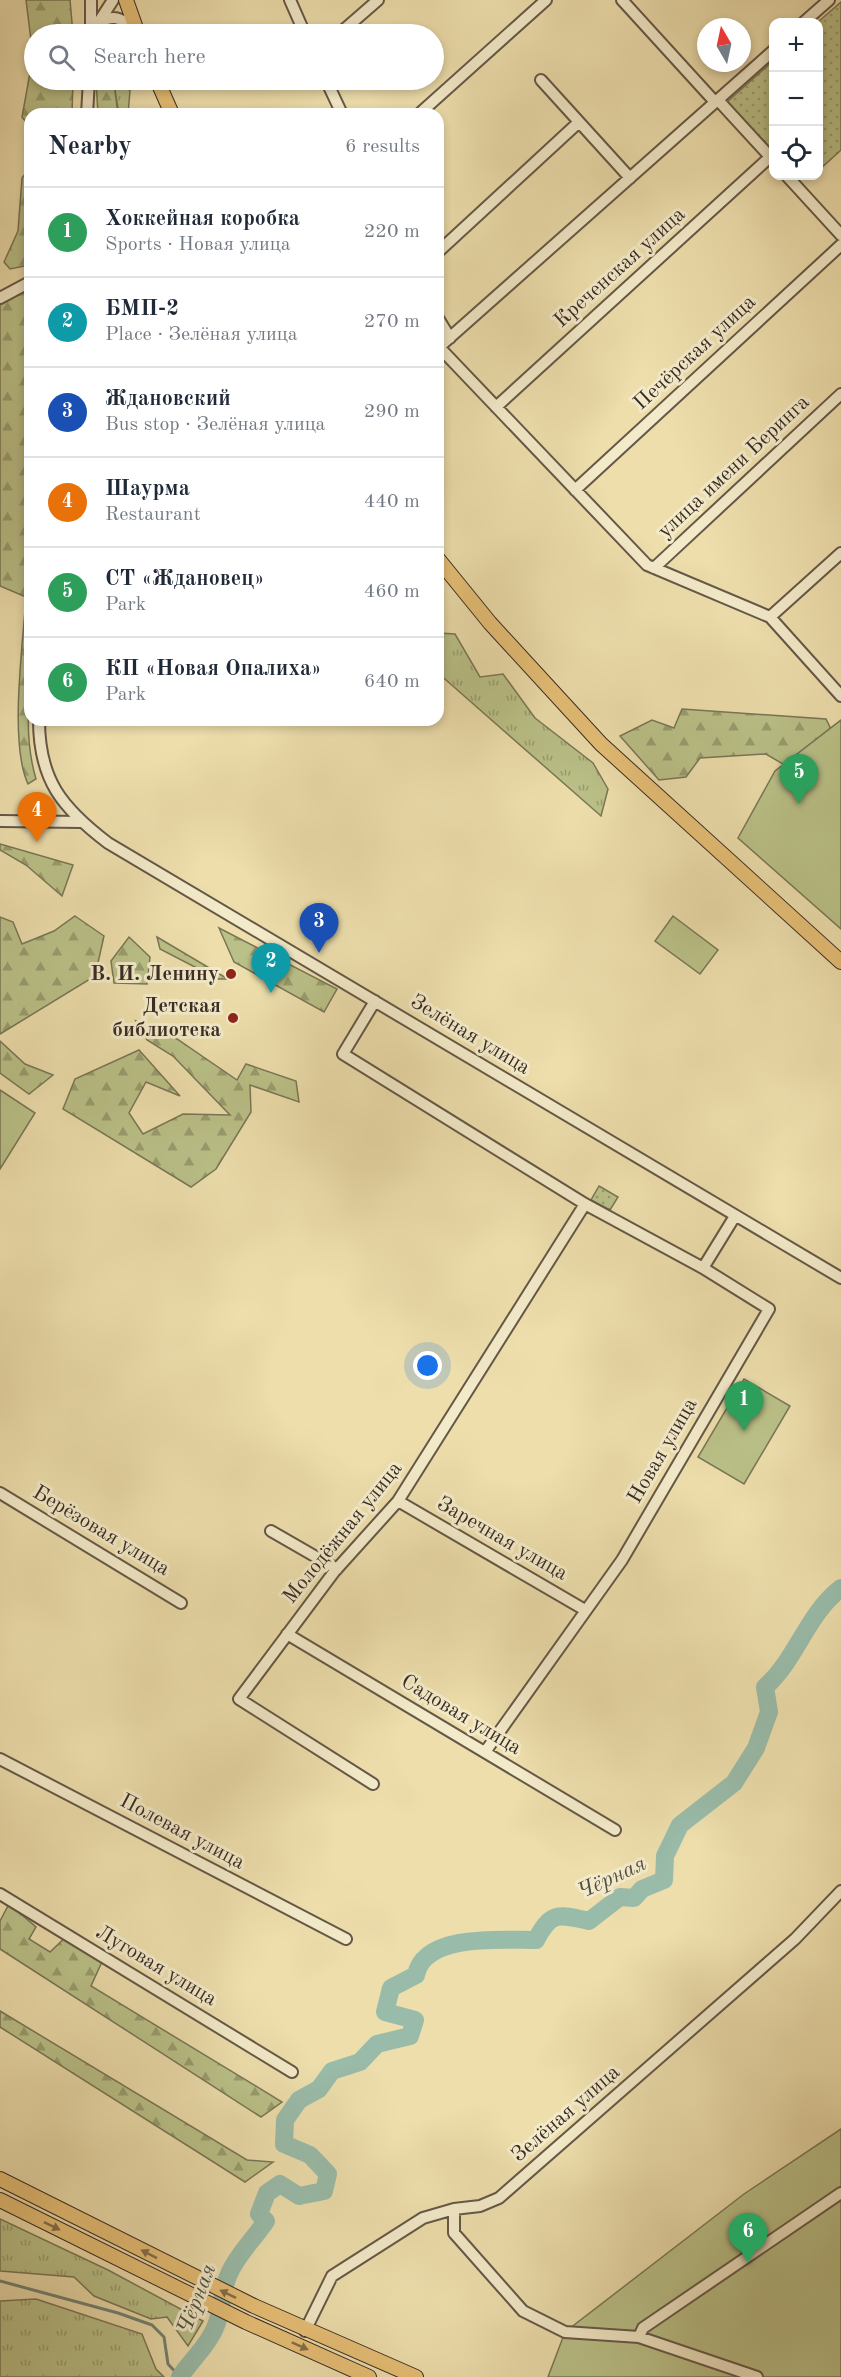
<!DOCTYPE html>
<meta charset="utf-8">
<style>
body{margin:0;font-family:"Old Standard TT",serif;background:#f6f6f7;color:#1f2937}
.controls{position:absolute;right:18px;top:18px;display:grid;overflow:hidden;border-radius:12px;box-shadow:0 3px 9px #0003}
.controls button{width:54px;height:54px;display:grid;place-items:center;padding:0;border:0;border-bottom:2px solid #e0e1e3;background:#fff;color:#1f2937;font:30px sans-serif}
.compass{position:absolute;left:697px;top:18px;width:54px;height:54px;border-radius:50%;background:#fff;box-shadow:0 3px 9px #0003;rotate:351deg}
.you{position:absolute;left:428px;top:1366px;width:21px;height:21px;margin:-15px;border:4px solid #fff;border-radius:50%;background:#1a73e8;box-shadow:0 0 0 9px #1a73e833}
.badge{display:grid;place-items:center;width:39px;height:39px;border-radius:50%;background:#0b8043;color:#fff;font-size:20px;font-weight:700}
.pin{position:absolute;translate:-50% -50px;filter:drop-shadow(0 2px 3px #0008)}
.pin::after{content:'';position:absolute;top:32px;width:21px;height:18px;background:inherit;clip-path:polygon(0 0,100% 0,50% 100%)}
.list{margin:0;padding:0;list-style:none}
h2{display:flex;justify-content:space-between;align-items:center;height:78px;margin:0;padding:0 24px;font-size:26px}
h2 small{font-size:20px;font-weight:400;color:#747a83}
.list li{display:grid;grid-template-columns:39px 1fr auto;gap:18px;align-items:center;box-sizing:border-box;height:90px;padding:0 24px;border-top:2px solid #e0e1e3}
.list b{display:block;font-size:22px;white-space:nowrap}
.list p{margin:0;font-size:20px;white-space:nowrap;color:#747a83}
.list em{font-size:20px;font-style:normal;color:#747a83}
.icon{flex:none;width:33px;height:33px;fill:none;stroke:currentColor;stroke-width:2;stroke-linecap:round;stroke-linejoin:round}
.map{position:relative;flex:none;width:841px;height:2377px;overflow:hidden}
.search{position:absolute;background:#fff;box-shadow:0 3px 9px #0003;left:24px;top:24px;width:420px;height:66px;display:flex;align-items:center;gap:15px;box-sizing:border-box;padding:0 21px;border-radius:33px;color:#747a83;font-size:22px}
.panel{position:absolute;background:#fff;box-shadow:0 3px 9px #0003;left:24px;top:108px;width:420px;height:618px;border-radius:18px}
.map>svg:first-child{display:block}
.grass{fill:url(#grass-tufts);stroke:#797656;stroke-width:1.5}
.forest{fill:url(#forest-firs);stroke:#797656;stroke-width:1.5}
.park{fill:url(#park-dots);stroke:#797656;stroke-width:1.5}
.garden{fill:#bac188;stroke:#797656;stroke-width:1.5}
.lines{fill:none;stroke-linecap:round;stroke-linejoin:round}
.stream{stroke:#728275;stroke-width:3}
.river{stroke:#99bcaa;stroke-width:18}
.minor-casing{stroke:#655847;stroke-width:14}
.major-casing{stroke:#382c25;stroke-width:16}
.minor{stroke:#f3eac9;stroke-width:10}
.major{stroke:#e6bf76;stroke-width:14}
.oneway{fill:#866e49}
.poi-dot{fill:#8f2418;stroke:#f3eac9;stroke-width:2}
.labels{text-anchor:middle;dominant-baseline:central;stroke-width:6;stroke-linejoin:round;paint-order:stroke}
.street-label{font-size:21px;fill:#382c25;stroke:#f3eac9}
.poi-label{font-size:21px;font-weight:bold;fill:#382c25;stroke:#f3eac9;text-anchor:end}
.water-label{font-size:22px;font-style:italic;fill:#505046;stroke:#f3eac9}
</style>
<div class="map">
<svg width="841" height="2377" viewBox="0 0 841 2377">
<defs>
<pattern id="grass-tufts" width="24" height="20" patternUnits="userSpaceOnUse" patternTransform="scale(1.5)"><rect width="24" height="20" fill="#bac188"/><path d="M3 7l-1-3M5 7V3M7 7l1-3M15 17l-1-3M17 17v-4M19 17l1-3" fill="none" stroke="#989d6f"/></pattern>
<pattern id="forest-firs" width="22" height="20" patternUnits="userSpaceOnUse" patternTransform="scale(1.5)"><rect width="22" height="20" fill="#bac188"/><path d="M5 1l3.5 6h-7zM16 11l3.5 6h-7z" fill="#989d6f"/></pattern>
<pattern id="park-dots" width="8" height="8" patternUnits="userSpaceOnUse" patternTransform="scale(1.5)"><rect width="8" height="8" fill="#bac188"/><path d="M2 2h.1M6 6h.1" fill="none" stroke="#989d6f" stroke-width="1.8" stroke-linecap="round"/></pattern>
</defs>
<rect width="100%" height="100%" fill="#eddeac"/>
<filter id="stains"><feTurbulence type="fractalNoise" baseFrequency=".00333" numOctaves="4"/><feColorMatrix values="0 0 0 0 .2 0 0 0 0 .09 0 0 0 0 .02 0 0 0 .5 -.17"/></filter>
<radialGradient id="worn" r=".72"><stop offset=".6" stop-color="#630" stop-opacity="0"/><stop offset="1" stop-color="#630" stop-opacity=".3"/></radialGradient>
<!-- grass -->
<path class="grass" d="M117,82h6l7,9 -2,23h-9l-4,-23z
M438,633l17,1 25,43 23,-3 32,44 58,45 15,26 -7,27 -163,-143z
M0,2219l108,51 95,51 -15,25 -21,-29 -16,2 -57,-23 -20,-19 -74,-6z
M36,2299l106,35 14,35 8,8h-164v-76z"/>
<!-- forest -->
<path class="forest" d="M26,0h44l3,34h-39v46h39l-1,34h-42v13l-8,-10 11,-61z
M96,80h20l-1,11 3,23h-20z
M30,168v97l-20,4 -6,-7 14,-31 4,-53z
M30,285v400c-3,31 -3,64 6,94l-8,5c-19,-41 -5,-139 -2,-187l-26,-11v-285z
M682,709l144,10 6,12 -39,39 -27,-16 -66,4 -14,19 -27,3 -39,-44 32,-16 22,8z
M0,844l73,21 -11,31 -36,-31 -26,-15z
M75,916l29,20 -9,40 -95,58v-117l13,5 9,22 32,-13z
M219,928l118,61 -13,23 -90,-50z
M129,937l21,20 -3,27 -33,-1 -3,-22z
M157,937l71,42h-10l-58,-30z
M136,1021l41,18 60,41 9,-16 50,17 3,21 -49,-17 1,27 -35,57 -25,18 -128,-78 12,-30 64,-29 41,46 -34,-14 -17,31 14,21 40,-20 47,1 -57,-59 -26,-16z
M0,1041l25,23 28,11 -24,19 -29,-21z
M9,1904l27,23 -7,12 21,13 22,-21 34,22 -15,33 191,116 -21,15 -261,-168v-28z
M0,2011l247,149 26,2 -28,20 -245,-155z"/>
<!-- park -->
<path class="park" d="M841,2v148l-22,20 -1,-148z
M773,61v94l-46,-53z
M599,1186l19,11 -8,13 -19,-10z"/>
<!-- garden -->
<path class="garden" d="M841,720v209l-103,-91 37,-67z
M673,916l45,34 -18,24 -45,-33z
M0,1090l35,23 -35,56z
M744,1379l46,27 -46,78 -46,-27z
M841,2129v248h-293l17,-45 179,-138z"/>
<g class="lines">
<!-- stream -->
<path class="stream" d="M0,2281l118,32 34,12 12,12 4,27 12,13"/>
<!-- river -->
<path class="river" d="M180,2377c11,-17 27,-30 35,-49 8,-17 6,-37 14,-54 8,-19 25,-35 37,-53l-7,-7 8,-21 13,-9 19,12 25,-5 4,-17 -18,-19 -26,-11 1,-24 14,-20 20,-11 13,-18 28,-9 17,-18 33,-8 5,-16 -30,-8 6,-24 25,-13c8,-42 87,-35 120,-35 15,-29 23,-26 53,-19l31,-24 14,1 8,-9 22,-9 1,-24 15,-31 54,-42 22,-35 13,-36 -4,-25c31,-27 42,-73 76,-99"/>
<defs>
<path id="minor" d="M290,0l15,34
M622,0l93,102
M804,22l25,-22
M98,23c16,-9 22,-5 37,5
M91,33v-33
M91,34l22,-34
M339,34l39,-34
M326,80l16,34
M541,80l89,98
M718,100l56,61
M87,114l2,-34
M419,114l127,-114
M787,176l54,59
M438,252l141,-130
M0,298l30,-16
M438,318l12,20
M439,347l208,218 123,52 71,79
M438,348l336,-298
M496,407l274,-250
M575,490l266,-245
M654,568l187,-174
M770,617l71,-64
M39,720c0,60 23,88 69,123l733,435
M0,821l81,1
M375,1001l-32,53 242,150 118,64 32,-52
M0,1493l181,110
M398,1501l187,109
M271,1531l66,38
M287,1634l328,196
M485,1752l137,-192 147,-251 -66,-41
M0,1759l346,180
M373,1784l-134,-85 95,-127 64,-71 187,-297
M0,1894l292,178
M454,2209v24l69,78 42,21 74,5 118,40
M305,2331l27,-55 91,-58 31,-9 26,-3 19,-8 296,-259 46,-48
M639,2337l4,-9 198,-135"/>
<path id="major" d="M126,0l12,34
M157,80l15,34
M438,559l52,64 111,121 240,218
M0,2179l254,127 162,71
M0,2200l246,122 123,55"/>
</defs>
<!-- minor casing -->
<use href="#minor" class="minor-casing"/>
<!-- major casing -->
<use href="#major" class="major-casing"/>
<!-- minor -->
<use href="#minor" class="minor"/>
<!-- major -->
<use href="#major" class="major"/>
</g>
<!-- one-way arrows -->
<defs><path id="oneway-solid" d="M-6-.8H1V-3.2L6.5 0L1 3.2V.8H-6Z" transform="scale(1.5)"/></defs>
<g class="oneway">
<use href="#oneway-solid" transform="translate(52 2226) rotate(26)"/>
<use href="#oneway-solid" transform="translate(149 2254) rotate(-153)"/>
<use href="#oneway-solid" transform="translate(228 2294) rotate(-154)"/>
<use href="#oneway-solid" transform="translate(300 2346) rotate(24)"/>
</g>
<!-- markers -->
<g class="poi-dot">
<circle cx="231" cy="974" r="6"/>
<circle cx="233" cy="1018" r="6"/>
</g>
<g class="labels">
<!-- street labels -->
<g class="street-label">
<text transform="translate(620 268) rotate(-42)">Креченская улица</text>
<text transform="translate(695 353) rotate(-43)">Печёрская улица</text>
<text transform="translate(734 467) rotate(-43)">улица имени Беринга</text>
<text transform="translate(470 1035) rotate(31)">Зелёная улица</text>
<text transform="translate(663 1451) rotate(-60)">Новая улица</text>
<text transform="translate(101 1531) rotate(31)">Берёзовая улица</text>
<text transform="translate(343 1533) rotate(-51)">Молодёжная улица</text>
<text transform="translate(502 1539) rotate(30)">Заречная улица</text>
<text transform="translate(461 1715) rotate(31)">Садовая улица</text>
<text transform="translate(182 1832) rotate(28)">Полевая улица</text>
<text transform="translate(156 1966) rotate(31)">Луговая улица</text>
<text transform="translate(566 2114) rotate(-41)">Зелёная улица</text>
</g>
<!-- poi labels -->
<g class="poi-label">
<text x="219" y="974">В. И. Ленину</text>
<text x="221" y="1006">Детская<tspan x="221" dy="24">библиотека</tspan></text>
</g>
<!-- water labels -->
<g class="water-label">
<text transform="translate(612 1878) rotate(-25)">Чёрная</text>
<text transform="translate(197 2299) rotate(-69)">Чёрная</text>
</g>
</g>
<rect width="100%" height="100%" filter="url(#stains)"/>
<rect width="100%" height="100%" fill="url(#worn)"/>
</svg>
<div class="controls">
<button>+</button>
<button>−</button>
<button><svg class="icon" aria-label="locate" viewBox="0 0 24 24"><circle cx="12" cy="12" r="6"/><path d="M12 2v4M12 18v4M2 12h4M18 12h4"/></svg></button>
</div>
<svg class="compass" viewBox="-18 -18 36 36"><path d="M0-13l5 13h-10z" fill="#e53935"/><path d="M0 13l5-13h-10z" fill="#747a83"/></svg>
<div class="you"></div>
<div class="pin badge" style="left:744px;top:1431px;background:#2e9e5b">1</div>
<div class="pin badge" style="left:271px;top:993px;background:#0f9aa8">2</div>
<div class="pin badge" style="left:319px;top:953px;background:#1a4fb4">3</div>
<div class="pin badge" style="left:37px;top:842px;background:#e8710a">4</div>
<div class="pin badge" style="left:799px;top:804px;background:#2e9e5b">5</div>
<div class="pin badge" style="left:748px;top:2263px;background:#2e9e5b">6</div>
<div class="search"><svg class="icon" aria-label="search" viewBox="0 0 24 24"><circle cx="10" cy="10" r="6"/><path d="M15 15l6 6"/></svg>Search here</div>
<section class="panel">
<h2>Nearby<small>6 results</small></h2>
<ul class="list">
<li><span class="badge" style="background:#2e9e5b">1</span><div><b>Хоккейная коробка</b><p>Sports · Новая улица</p></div><em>220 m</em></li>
<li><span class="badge" style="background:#0f9aa8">2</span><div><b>БМП-2</b><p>Place · Зелёная улица</p></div><em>270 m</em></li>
<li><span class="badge" style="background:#1a4fb4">3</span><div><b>Ждановский</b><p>Bus stop · Зелёная улица</p></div><em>290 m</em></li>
<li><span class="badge" style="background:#e8710a">4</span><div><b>Шаурма</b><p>Restaurant</p></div><em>440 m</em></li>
<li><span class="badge" style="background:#2e9e5b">5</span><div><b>СТ «Ждановец»</b><p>Park</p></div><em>460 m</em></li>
<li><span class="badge" style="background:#2e9e5b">6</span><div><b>КП «Новая Опалиха»</b><p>Park</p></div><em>640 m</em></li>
</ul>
</section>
</div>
